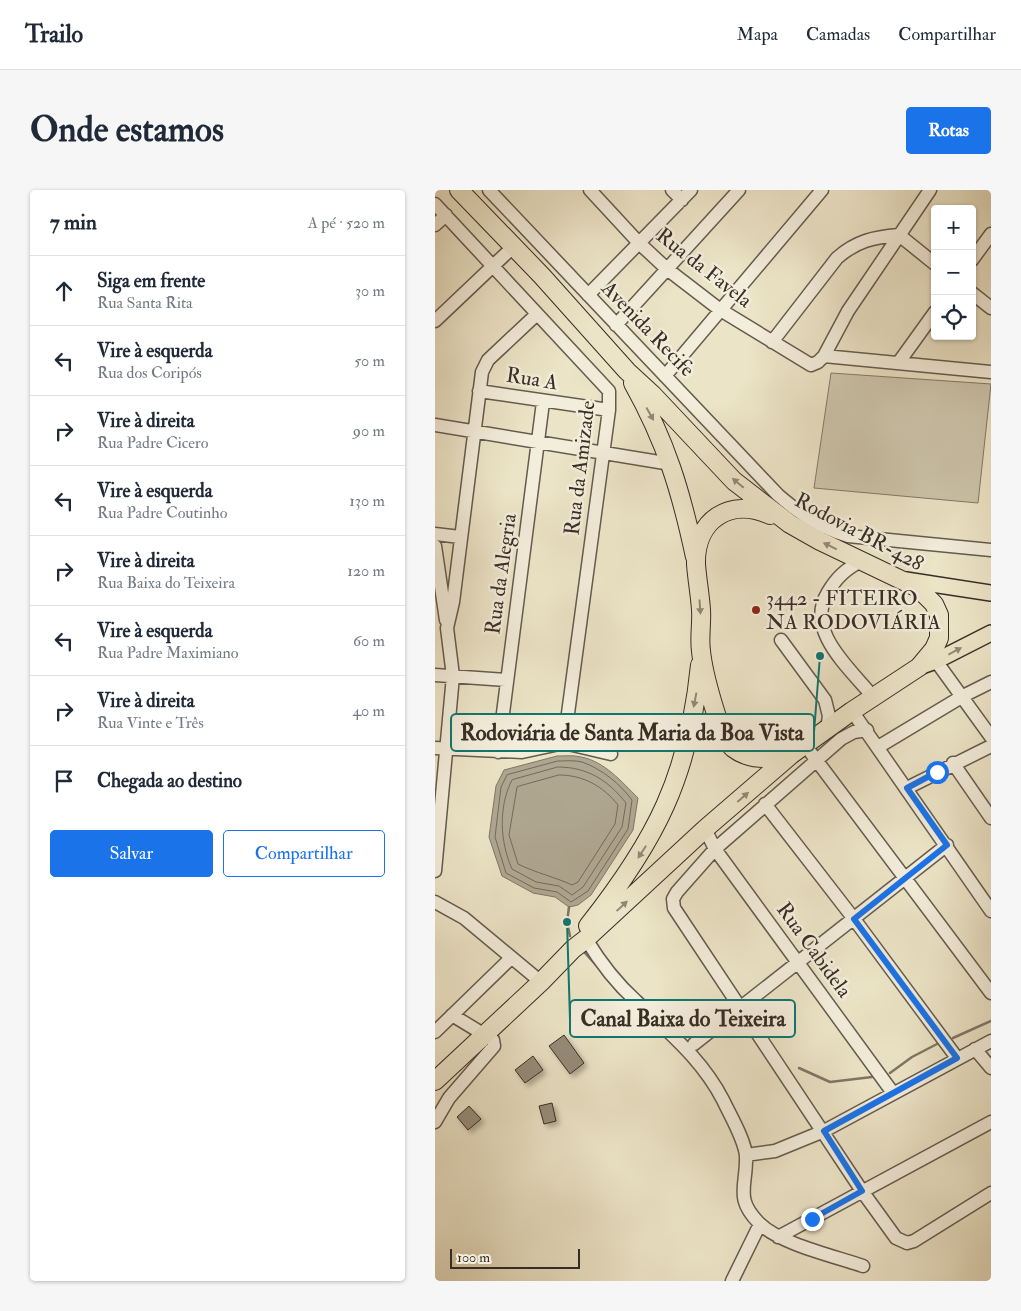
<!DOCTYPE html>
<html lang="pt">
<meta charset="utf-8">
<style>
body{margin:0;font-family:"IM FELL Double Pica",serif;background:#f6f6f7;color:#1f2937}
.controls{position:absolute;right:15px;top:15px;display:grid;overflow:hidden;border-radius:5px;box-shadow:0 1px 4px #0004}
.controls button{width:45px;height:45px;display:grid;place-items:center;padding:0;border:0;border-bottom:1px solid #e0e1e3;background:#fff;color:#1f2937;font:25px sans-serif}
.scale{position:absolute;left:15px;bottom:12px;width:130px;box-sizing:border-box;padding-left:5px;border:2px solid #382d26;border-top:0;font-size:14px;line-height:18px;white-space:nowrap;color:#382d26;-webkit-text-stroke:4px #f3eddb;paint-order:stroke}
.stop{position:absolute;width:15px;height:15px;margin:-11px;border:4px solid #1a73e8;border-radius:50%;background:#fff}
.stop.end{background:#1a73e8;border-color:#fff;box-shadow:0 1px 5px #0008}
.list{margin:0;padding:0;list-style:none}
h2{display:flex;justify-content:space-between;align-items:center;height:65px;margin:0;padding:0 20px;font-size:21px}
h2 small{font-size:16px;font-weight:400;color:#747a83}
.list li{display:grid;grid-template-columns:32px 1fr auto;gap:15px;align-items:center;box-sizing:border-box;height:70px;padding:0 20px;border-top:1px solid #e0e1e3}
.list b{display:block;font-size:19px;white-space:nowrap}
.list p{margin:0;font-size:16px;white-space:nowrap;color:#747a83}
.list em{font-size:16px;font-style:normal;color:#747a83}
.actions{display:flex;gap:10px;padding:15px 20px}
.actions a{flex:1;padding:11px 0;border:1px solid #1a73e8;border-radius:5px;text-align:center;font-size:18px;color:#1a73e8}
.actions .main{background:#1a73e8;color:#fff}
.icon{flex:none;width:28px;height:28px;fill:none;stroke:currentColor;stroke-width:2;stroke-linecap:round;stroke-linejoin:round}
.map{position:relative;flex:none;width:556px;height:1091px;overflow:hidden;border-radius:5px}
header{display:flex;align-items:center;gap:30px;box-sizing:border-box;height:70px;padding:0 25px;background:#fff;border-bottom:1px solid #e0e1e3}
header strong{font-size:24px}
nav{display:flex;gap:28px;margin-inline-start:auto;font-size:18px}
.intro{display:flex;align-items:center;justify-content:space-between;box-sizing:border-box;height:120px;padding:0 30px}
h1{margin:0;font-size:35px}
.button{padding:12px 22px;border-radius:5px;background:#1a73e8;color:#fff;font-size:18px;font-weight:700}
main{display:flex;gap:30px;padding:0 30px}
aside{flex:1;background:#fff;border-radius:5px;box-shadow:0 1px 4px #0004}
.map>svg:first-child{display:block}
.green{fill:#cdc5ac;stroke:#827969}
.water{fill:#afa690;stroke:#7f7666}
.lines{fill:none;stroke-linecap:round;stroke-linejoin:round}
.shore{stroke:#746a5b;stroke-width:1}
.stream{stroke:#7f7666;stroke-width:2.5}
.building{fill:#968c7a;stroke:#382d26;filter:url(#shadow)}
.minor-casing{stroke:#655b4e;stroke-width:15}
.major-casing{stroke:#382d26;stroke-width:18}
.highway-casing{stroke:#382d26;stroke-width:20}
.minor{stroke:#f3eddb;stroke-width:12}
.major{stroke:#ece4c7;stroke-width:15}
.highway{stroke:#ece4c7;stroke-width:18}
.oneway{fill:#928876}
.route{stroke:#1a73e8;stroke-width:6}
.poi-dot{fill:#8f2418;stroke:#f3eddb;stroke-width:2}
.labels{text-anchor:middle;dominant-baseline:central;stroke-width:5;stroke-linejoin:round;paint-order:stroke}
.street-label{font-size:21px;fill:#382d26;stroke:#f3eddb}
.poi-label{font-size:21px;fill:#382d26;stroke:#f3eddb;text-anchor:start}
.leader{fill:none;stroke:#0f766e;stroke-width:2}
.callout-dot{fill:#0f766e;stroke:#f3eddb;stroke-width:2}
.callout{fill:#f3eddb;stroke:#0f766e;stroke-width:2}
.callout-label{font-size:22px;text-anchor:middle;font-weight:bold;fill:#382d26}
</style>
<header>
<strong>Trailo</strong>
<nav><a>Mapa</a><a>Camadas</a><a>Compartilhar</a></nav>
</header>
<div class="intro"><h1>Onde estamos</h1><a class="button">Rotas</a></div>
<main>
<aside>
<h2>7 min<small>A pé · 520 m</small></h2>
<ul class="list">
<li><svg class="icon" aria-label="ahead" viewBox="0 0 24 24"><path d="M12 20V5M6 11l6-6 6 6"/></svg><div><b>Siga em frente</b><p>Rua Santa Rita</p></div><em>30 m</em></li>
<li><svg class="icon" aria-label="left" viewBox="0 0 24 24"><path d="M17 20v-9H6M10 6l-5 5 5 5"/></svg><div><b>Vire à esquerda</b><p>Rua dos Coripós</p></div><em>50 m</em></li>
<li><svg class="icon" aria-label="right" viewBox="0 0 24 24"><path d="M7 20v-9h11M14 6l5 5-5 5"/></svg><div><b>Vire à direita</b><p>Rua Padre Cicero</p></div><em>90 m</em></li>
<li><svg class="icon" aria-label="left" viewBox="0 0 24 24"><path d="M17 20v-9H6M10 6l-5 5 5 5"/></svg><div><b>Vire à esquerda</b><p>Rua Padre Coutinho</p></div><em>130 m</em></li>
<li><svg class="icon" aria-label="right" viewBox="0 0 24 24"><path d="M7 20v-9h11M14 6l5 5-5 5"/></svg><div><b>Vire à direita</b><p>Rua Baixa do Teixeira</p></div><em>120 m</em></li>
<li><svg class="icon" aria-label="left" viewBox="0 0 24 24"><path d="M17 20v-9H6M10 6l-5 5 5 5"/></svg><div><b>Vire à esquerda</b><p>Rua Padre Maximiano</p></div><em>60 m</em></li>
<li><svg class="icon" aria-label="right" viewBox="0 0 24 24"><path d="M7 20v-9h11M14 6l5 5-5 5"/></svg><div><b>Vire à direita</b><p>Rua Vinte e Três</p></div><em>40 m</em></li>
<li><svg class="icon" aria-label="arrive" viewBox="0 0 24 24"><path d="M6 21V4h12l-3 4 3 4H6"/></svg><div><b>Chegada ao destino</b></div></li>
</ul>
<div class="actions"><a class="main">Salvar</a><a>Compartilhar</a></div>
</aside>
<div class="map">
<svg width="556" height="1091" viewBox="0 0 556 1091">
<defs>
<filter id="shadow"><feDropShadow dx="3.5" dy="3.5" stdDeviation="2.5" flood-color="#0004"/></filter>
</defs>
<rect width="100%" height="100%" fill="#ece4c7"/>
<filter id="stains"><feTurbulence type="fractalNoise" baseFrequency=".004" numOctaves="4"/><feColorMatrix values="0 0 0 0 .2 0 0 0 0 .09 0 0 0 0 .02 0 0 0 .5 -.17"/></filter>
<radialGradient id="worn" r=".72"><stop offset=".6" stop-color="#630" stop-opacity="0"/><stop offset="1" stop-color="#630" stop-opacity=".3"/></radialGradient>
<!-- green -->
<path class="green" d="M396,183l160,11 -13,119 -164,-15z"/>
<!-- water -->
<path class="water" d="M122,566c8,0 17,-1 24,1 23,4 41,25 57,41l-5,32 -42,65 -13,10 -9,2 -14,-10 -22,-4 -31,-17 -13,-39 7,-51 8,-16z"/>
<g class="lines">
<!-- shore -->
<path class="shore" d="M123,571c7,0 17,-1 24,1 20,7 38,22 50,38l-4,29 -40,62 -17,11 -14,-10 -23,-4 -28,-15 -11,-36 6,-50 6,-12z
M123,577c29,0 50,13 68,36l-4,24 -39,60 -11,8 -13,-9 -23,-4 -24,-13c-12,-27 -14,-62 0,-89z
M124,585c24,0 44,11 59,30l-3,19 -37,58 -6,3c-17,-8 -36,-12 -54,-21l-9,-29 8,-48z"/>
<!-- stream -->
<path class="stream" d="M134,717l-2,15 3,14
M150,763l11,12
M198,816l20,23
M518,848l38,-17
M364,878l31,14 42,-5
M455,883l22,-16 25,-13"/>
</g>
<!-- building -->
<path class="building" d="M129,845l20,28 -14,11 -21,-28z
M98,866l10,14 -18,13 -10,-13z
M117,913l4,18 -12,3 -5,-18z
M34,916l12,13 -13,11 -11,-13z"/>
<g class="lines">
<defs>
<path id="minor" d="M54,0l289,305c22,19 41,32 70,41l143,14
M155,0l49,53 28,26 52,40 92,56 7,-3 6,-6 24,-45 82,-121
M237,0l10,10
M0,14l174,187v19l-45,333
M0,35l11,-10
M537,70l19,-26
M537,103l19,15
M153,105l103,-105
M0,131l78,-74
M181,135l123,-135
M337,152l65,-84c19,-17 37,-21 62,-23l36,29
M389,166l167,16
M464,172l36,-50
M230,186l157,-186
M44,201l130,19
M0,235l236,39
M0,344l25,3
M0,356l11,74
M426,371c-15,8 -24,16 -33,31 -24,39 22,76 45,105
M346,450l44,60 4,16 -2,13
M501,471l55,76
M0,485l71,5
M417,521l139,200
M432,540l-13,2 -13,7 -126,110 -38,43 -4,7 1,9 188,283 34,47 11,5 7,-2 77,-48
M443,557l85,-51 28,-14
M0,558l87,4 42,-9 47,11
M63,562l45,-350
M376,563l180,240
M518,573l38,55
M472,598l84,-42
M330,614l89,115 103,139
M270,639l10,20 178,244
M0,681l18,-195 -6,-48 6,-26 29,-230 6,-12 49,-46
M0,712l29,16 77,64
M151,749c14,23 30,44 50,62 33,32 65,57 87,99 7,15 22,40 23,56 1,30 -12,42 13,67 21,21 75,33 104,43
M0,842l76,-74
M259,854l253,-199
M540,859l16,19
M0,932l14,-24 45,-52 -1,-6 -41,-25
M311,965l29,-4 49,-20 167,-90
M343,1047l213,-115
M297,1091l28,-57"/>
<path id="major" d="M471,390l85,13
M484,477l17,-6 55,-28"/>
<path id="highway" d="M198,193c33,59 48,108 62,174
M335,325c-40,-18 -75,5 -74,49 1,15 4,30 5,46 1,13 -2,28 0,41 2,20 18,85 32,97 18,14 38,10 58,7
M153,736c68,-86 101,-150 112,-261
M0,891l106,-99 32,-33 13,-10 119,-110 87,-75 60,-43 67,-44 15,-18 5,-11v-23l-5,-11 -16,-16 -98,-47 -30,-17 -56,-43 -82,-87 -25,-23 -85,-95 -83,-86"/>
</defs>
<!-- minor casing -->
<use href="#minor" class="minor-casing"/>
<!-- major casing -->
<use href="#major" class="major-casing"/>
<!-- highway casing -->
<use href="#highway" class="highway-casing"/>
<!-- minor -->
<use href="#minor" class="minor"/>
<!-- major -->
<use href="#major" class="major"/>
<!-- highway -->
<use href="#highway" class="highway"/>
</g>
<!-- one-way arrows -->
<defs><path id="oneway-solid" d="M-6-.8H1V-3.2L6.5 0L1 3.2V.8H-6Z" transform="scale(1.25)"/></defs>
<g class="oneway">
<use href="#oneway-solid" transform="translate(215 224) rotate(61)"/>
<use href="#oneway-solid" transform="translate(303 293) rotate(-140)"/>
<use href="#oneway-solid" transform="translate(395 356) rotate(-154)"/>
<use href="#oneway-solid" transform="translate(265 417) rotate(86)"/>
<use href="#oneway-solid" transform="translate(520 461) rotate(-28)"/>
<use href="#oneway-solid" transform="translate(260 510) rotate(101)"/>
<use href="#oneway-solid" transform="translate(308 607) rotate(-41)"/>
<use href="#oneway-solid" transform="translate(207 662) rotate(123)"/>
<use href="#oneway-solid" transform="translate(187 716) rotate(-43)"/>
</g>
<g class="lines">
<!-- route -->
<path class="route" d="M377,1029l50,-28 -38,-60 133,-73 -103,-139 93,-74 -40,-57 30,-16"/>
</g>
<!-- markers -->
<circle class="poi-dot" cx="321" cy="420" r="5"/>
<g class="labels">
<!-- street labels -->
<g class="street-label">
<text transform="translate(269 78) rotate(38)">Rua da Favela</text>
<text transform="translate(213 139) rotate(46)">Avenida Recife</text>
<text transform="translate(97 189) rotate(9)">Rua A</text>
<text transform="translate(145 278) rotate(-83)">Rua da Amizade</text>
<text transform="translate(424 342) rotate(28)">Rodovia BR-428</text>
<text transform="translate(66 384) rotate(-82)">Rua da Alegria</text>
<text transform="translate(379 760) rotate(54)">Rua Cabidela</text>
</g>
<!-- poi labels -->
<g class="poi-label">
<text x="331" y="408">3442 - FITEIRO<tspan x="331" dy="24">NA RODOVIÁRIA</tspan></text>
</g>
</g>
<!-- callouts -->
<path class="leader" d="M385 466L379 542M132 732L135 829"/>
<g class="callout-dot">
<circle cx="385" cy="466" r="5"/>
<circle cx="132" cy="732" r="5"/>
</g>
<g class="callout">
<rect x="16" y="524" width="363" height="37" rx="5"/>
<rect x="135" y="810" width="225" height="37" rx="5"/>
</g>
<g class="callout-label">
<text x="197" y="550">Rodoviária de Santa Maria da Boa Vista</text>
<text x="248" y="836">Canal Baixa do Teixeira</text>
</g>
<rect width="100%" height="100%" filter="url(#stains)"/>
<rect width="100%" height="100%" fill="url(#worn)"/>
</svg>
<div class="controls">
<button>+</button>
<button>−</button>
<button><svg class="icon" aria-label="locate" viewBox="0 0 24 24"><circle cx="12" cy="12" r="6"/><path d="M12 2v4M12 18v4M2 12h4M18 12h4"/></svg></button>
</div>
<div class="scale">100 m</div>
<div class="stop" style="left:502px;top:582px"></div>
<div class="stop end" style="left:377px;top:1029px"></div>
</div>
</main>
